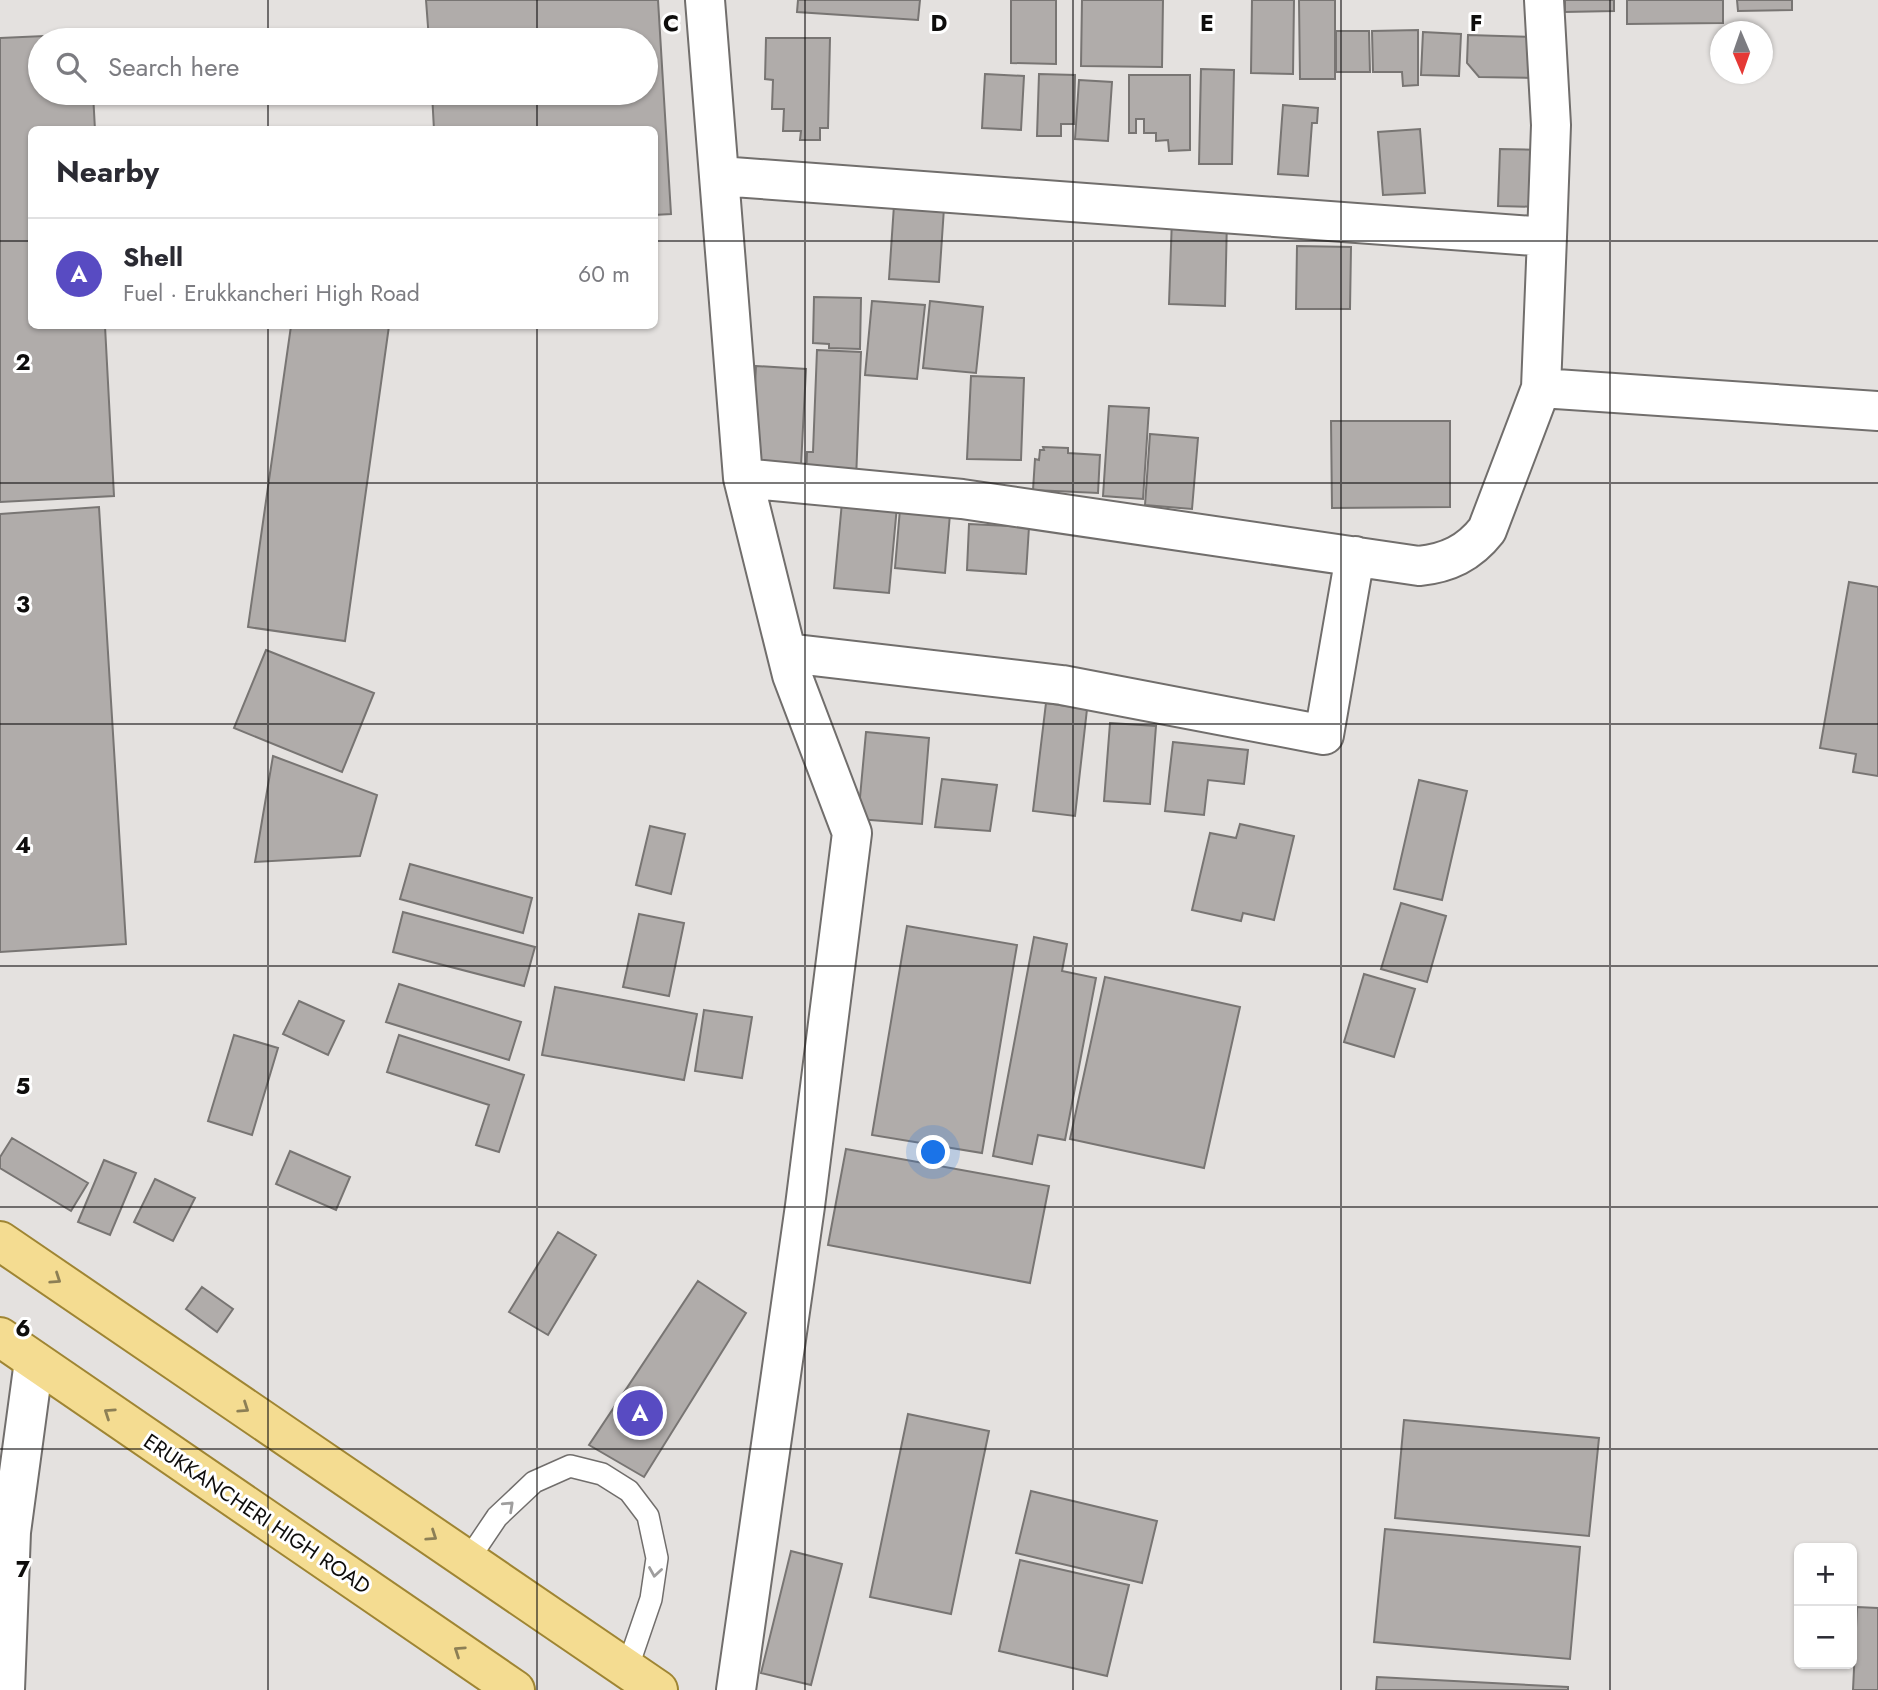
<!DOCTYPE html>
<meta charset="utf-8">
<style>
body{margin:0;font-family:Jost,sans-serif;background:#f7f7f7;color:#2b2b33}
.controls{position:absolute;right:21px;bottom:21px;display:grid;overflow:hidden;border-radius:10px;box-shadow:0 2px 5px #0004}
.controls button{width:63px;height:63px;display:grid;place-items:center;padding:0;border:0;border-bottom:2px solid #e1e1e2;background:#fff;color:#2b2b33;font:35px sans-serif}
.compass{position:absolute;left:1710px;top:21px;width:63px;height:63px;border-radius:50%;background:#fff;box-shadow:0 2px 5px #0004;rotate:178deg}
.you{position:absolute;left:934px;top:1153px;width:24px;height:24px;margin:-18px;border:5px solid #fff;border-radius:50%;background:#1a73e8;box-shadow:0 0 0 10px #1a73e833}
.badge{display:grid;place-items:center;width:46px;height:46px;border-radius:50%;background:#584bc2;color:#fff;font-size:23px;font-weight:700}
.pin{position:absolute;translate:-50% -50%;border:4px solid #fff;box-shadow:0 2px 7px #0006}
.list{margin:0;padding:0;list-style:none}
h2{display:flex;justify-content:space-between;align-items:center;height:91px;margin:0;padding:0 28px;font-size:30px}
h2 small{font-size:23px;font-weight:400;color:#7c7c81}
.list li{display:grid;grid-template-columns:46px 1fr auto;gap:21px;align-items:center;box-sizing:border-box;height:112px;padding:0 28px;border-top:2px solid #e1e1e2}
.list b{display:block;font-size:26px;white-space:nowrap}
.list p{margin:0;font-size:23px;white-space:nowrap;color:#7c7c81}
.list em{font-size:23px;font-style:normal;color:#7c7c81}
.icon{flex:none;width:38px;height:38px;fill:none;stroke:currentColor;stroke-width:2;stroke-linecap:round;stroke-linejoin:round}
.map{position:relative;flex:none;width:1878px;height:1690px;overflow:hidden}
.search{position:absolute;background:#fff;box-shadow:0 2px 5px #0004;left:28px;top:28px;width:630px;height:77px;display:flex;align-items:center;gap:18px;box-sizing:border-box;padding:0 24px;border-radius:38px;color:#7c7c81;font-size:26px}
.panel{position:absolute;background:#fff;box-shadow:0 2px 5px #0004;left:28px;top:126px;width:630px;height:203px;border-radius:10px}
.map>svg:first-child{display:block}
.building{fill:#b0acaa;stroke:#787573;stroke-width:2}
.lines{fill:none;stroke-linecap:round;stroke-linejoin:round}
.service-casing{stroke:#716e6c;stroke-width:24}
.minor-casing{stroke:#716e6c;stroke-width:42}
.primary-casing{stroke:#9f8533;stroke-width:42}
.service{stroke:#fff;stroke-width:21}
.minor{stroke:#fff;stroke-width:38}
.primary{stroke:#f4dc91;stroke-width:38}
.oneway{stroke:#8c7f55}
.oneway2{stroke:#9f9e9e}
.grid{fill:none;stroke:#0e0d0c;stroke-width:2;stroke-opacity:0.55}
.labels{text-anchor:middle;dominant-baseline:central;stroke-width:6;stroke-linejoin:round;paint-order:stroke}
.street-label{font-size:21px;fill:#0e0d0c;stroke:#fff}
.grid-label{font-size:23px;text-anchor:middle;font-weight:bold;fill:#0e0d0c;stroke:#fff;stroke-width:6;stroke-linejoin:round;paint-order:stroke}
</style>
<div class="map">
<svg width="1878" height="1690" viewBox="0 0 1878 1690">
<rect width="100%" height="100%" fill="#e4e1df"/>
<!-- building -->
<path class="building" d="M426,0h232l13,214 -17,1v-85h-220l-2,-37h214v-53h-217z
M798,0h122l-2,20 -121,-8z
M1011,0h45v64l-45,-1z
M1082,0h81l-1,67 -81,-1z
M1252,0h42l-1,74 -42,-1z
M1299,0h36v79h-35z
M1565,0h49v11l-49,1z
M1627,0h96v23l-96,1z
M1737,0h55v10l-54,1z
M1418,30v55l-15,1 -1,-14h-29l-1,-41z
M1336,31h33l1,41h-34z
M1423,32l38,2 -2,42 -38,-1z
M89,34l1,6h-50v53h53l2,37h-63v196h73l9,170 -114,6v-464z
M1468,35l68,2 -1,41 -56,-1 -12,-14z
M766,38h64l-2,90h-8v12h-20l1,-9h-18l1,-22h-12l1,-29 -8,-1z
M1201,69l33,1 -2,94h-33z
M985,74l39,2 -3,54 -39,-2z
M1039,74l36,1 -1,49h-13v12h-24z
M1129,75h61v75l-21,1 -1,-11 -12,1v-8h-12v-14h-8v14h-7z
M1079,80l33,2 -4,59 -33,-2z
M1283,105l35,3 -1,15h-5l-4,53 -30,-2z
M1420,129l5,64 -42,2 -5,-63z
M1500,149l42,1 -1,57 -43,-1z
M894,205l50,3 -5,74 -50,-3z
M1172,218l55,1 -2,87 -56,-2z
M1297,246l54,1 -1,62h-54z
M814,297l47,1 -1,51 -31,-1v-4l-16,-1z
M872,301l53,4 -8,74 -52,-4z
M930,301l53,6 -7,66 -53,-5z
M291,326h98l-44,315 -97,-14z
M817,350l44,2 -5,128 -50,-2 1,-26h6z
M756,366l50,3 -5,97 -50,-3z
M971,376l53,2 -3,82 -54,-1z
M1109,406l40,2 -6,91 -40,-3z
M1331,421h119v86l-118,1z
M1150,434l48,4 -6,71 -47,-4z
M1043,447l25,1v5l32,2 -2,38 -65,-3 2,-31 4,1 1,-10h4z
M842,502l55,4 -8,87 -55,-5z
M99,507l27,437 -126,8v-438z
M900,509l50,5 -5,59 -50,-5z
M969,524l60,3 -3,47 -59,-4z
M1849,582l29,5v189l-25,-4 3,-18 -36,-6z
M266,650l108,43 -32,79 -108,-44z
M1046,703l41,6 -12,107 -42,-5z
M1110,723l46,3 -6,78 -46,-3z
M866,732l63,6 -7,86 -64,-5z
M1173,742l75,8 -4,34 -36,-4 -4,35 -39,-4z
M273,756l104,39 -17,61 -105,6z
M942,779l55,6 -7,46 -55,-4z
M1419,780l48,11 -25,109 -48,-11z
M1240,824l54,12 -20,84 -31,-7 -2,8 -49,-11 18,-77 26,5z
M650,826l35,8 -14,60 -35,-9z
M410,864l122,34 -9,35 -123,-34z
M1401,903l45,13 -19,66 -46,-13z
M403,912l132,35 -11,39 -131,-34z
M639,914l45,9 -15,73 -46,-9z
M907,926l110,19 -35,208 -110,-18z
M1034,937l33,7 -5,27 34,7 -31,162 -27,-5 -6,29 -39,-8z
M1364,974l51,15 -21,68 -50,-15z
M1105,977l135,30 -36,161 -134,-29z
M399,984l122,38 -12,38 -123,-38z
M555,987l142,27 -13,66 -142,-25z
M299,1001l45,20 -16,34 -45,-21z
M704,1010l48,7 -10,61 -47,-7z
M234,1035l44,13 -26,87 -44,-14z
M399,1035l125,40 -25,77 -23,-7 13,-40 -102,-33z
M12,1138l76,45 -17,28 -71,-43v-11z
M846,1149l203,37 -19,97 -202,-38z
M290,1151l60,26 -14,33 -60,-26z
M104,1160l32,13 -26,62 -32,-13z
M155,1179l40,19 -22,43 -39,-19z
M558,1232l38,23 -48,80 -39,-23z
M698,1281l48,32 -102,164 -55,-32z
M202,1287l31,22 -16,23 -31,-23z
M908,1414l81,17 -38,183 -81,-17z
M1404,1420l195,18 -10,98 -194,-18z
M1031,1491l126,30 -15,62 -126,-30z
M1385,1529l195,18 -10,112 -196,-17z
M791,1551l51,13 -31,121 -50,-12z
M1020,1560l109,25 -22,91 -108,-25z
M1857,1607l21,1v82h-25z
M1377,1677l191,10v3h-192z"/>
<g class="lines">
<defs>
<path id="service" d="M468,1560l29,-43 37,-35 36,-16 32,8 27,17 19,25 9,42 -6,41 -24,70"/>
<path id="minor" d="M705,0l38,478
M719,176l828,61 4,-112 -7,-125
M1541,388l6,-151
M787,653l275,32 262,50 31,-179
M5,1690l6,-158 23,-171
M736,1690l69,-484 47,-373 -60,-158 -49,-197 219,21 457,67c29,-3 50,-13 68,-36l54,-142 337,23"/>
<path id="primary" d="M0,1241l658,449
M0,1337l515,353"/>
</defs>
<!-- service casing -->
<use href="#service" class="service-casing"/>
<!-- minor casing -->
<use href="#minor" class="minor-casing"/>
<!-- primary casing -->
<use href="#primary" class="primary-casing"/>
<!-- service -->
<use href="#service" class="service"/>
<!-- minor -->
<use href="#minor" class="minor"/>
<!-- primary -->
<use href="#primary" class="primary"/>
</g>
<!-- one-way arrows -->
<defs><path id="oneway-chevron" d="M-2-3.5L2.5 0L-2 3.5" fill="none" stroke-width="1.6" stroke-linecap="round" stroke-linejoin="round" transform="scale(1.75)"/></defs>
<g class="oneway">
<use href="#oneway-chevron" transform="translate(56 1279) rotate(34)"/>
<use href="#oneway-chevron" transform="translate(244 1408) rotate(34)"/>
<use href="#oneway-chevron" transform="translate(109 1413) rotate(-146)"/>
<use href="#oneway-chevron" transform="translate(432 1536) rotate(34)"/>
<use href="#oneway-chevron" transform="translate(459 1651) rotate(-146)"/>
</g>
<g class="oneway2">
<use href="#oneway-chevron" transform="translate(509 1506) rotate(-43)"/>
<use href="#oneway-chevron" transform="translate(655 1572) rotate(99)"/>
</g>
<!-- grid -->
<path class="grid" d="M268,0v40M537,0v40M805,0v1690M1073,0v1690M1341,0v1690M1610,0v1690M268,93v37M537,93v37M0,241h32M654,241h1224M268,326v1364M537,326v1364M0,483h1878M0,724h1878M0,966h1878M0,1207h1878M0,1449h1878"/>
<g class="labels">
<!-- street labels -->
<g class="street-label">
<text transform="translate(257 1514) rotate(34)">ERUKKANCHERI HIGH ROAD</text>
</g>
</g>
<g class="grid-label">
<text x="671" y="31">C</text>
<text x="939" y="31">D</text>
<text x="1207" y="31">E</text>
<text x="1476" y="31">F</text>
<text x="23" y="370">2</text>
<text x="23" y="612">3</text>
<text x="23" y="853">4</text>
<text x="23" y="1094">5</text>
<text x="23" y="1336">6</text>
<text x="23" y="1577">7</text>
</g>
</svg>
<div class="controls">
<button>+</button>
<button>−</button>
</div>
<svg class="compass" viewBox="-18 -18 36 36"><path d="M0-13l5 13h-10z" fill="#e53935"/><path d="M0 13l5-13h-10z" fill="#7c7c81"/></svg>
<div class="you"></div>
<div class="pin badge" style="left:640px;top:1413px">A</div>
<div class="search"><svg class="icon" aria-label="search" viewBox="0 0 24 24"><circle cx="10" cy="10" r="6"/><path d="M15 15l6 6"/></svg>Search here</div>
<section class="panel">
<h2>Nearby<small></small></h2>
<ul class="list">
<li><span class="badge">A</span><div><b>Shell</b><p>Fuel · Erukkancheri High Road</p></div><em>60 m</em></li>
</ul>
</section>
</div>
